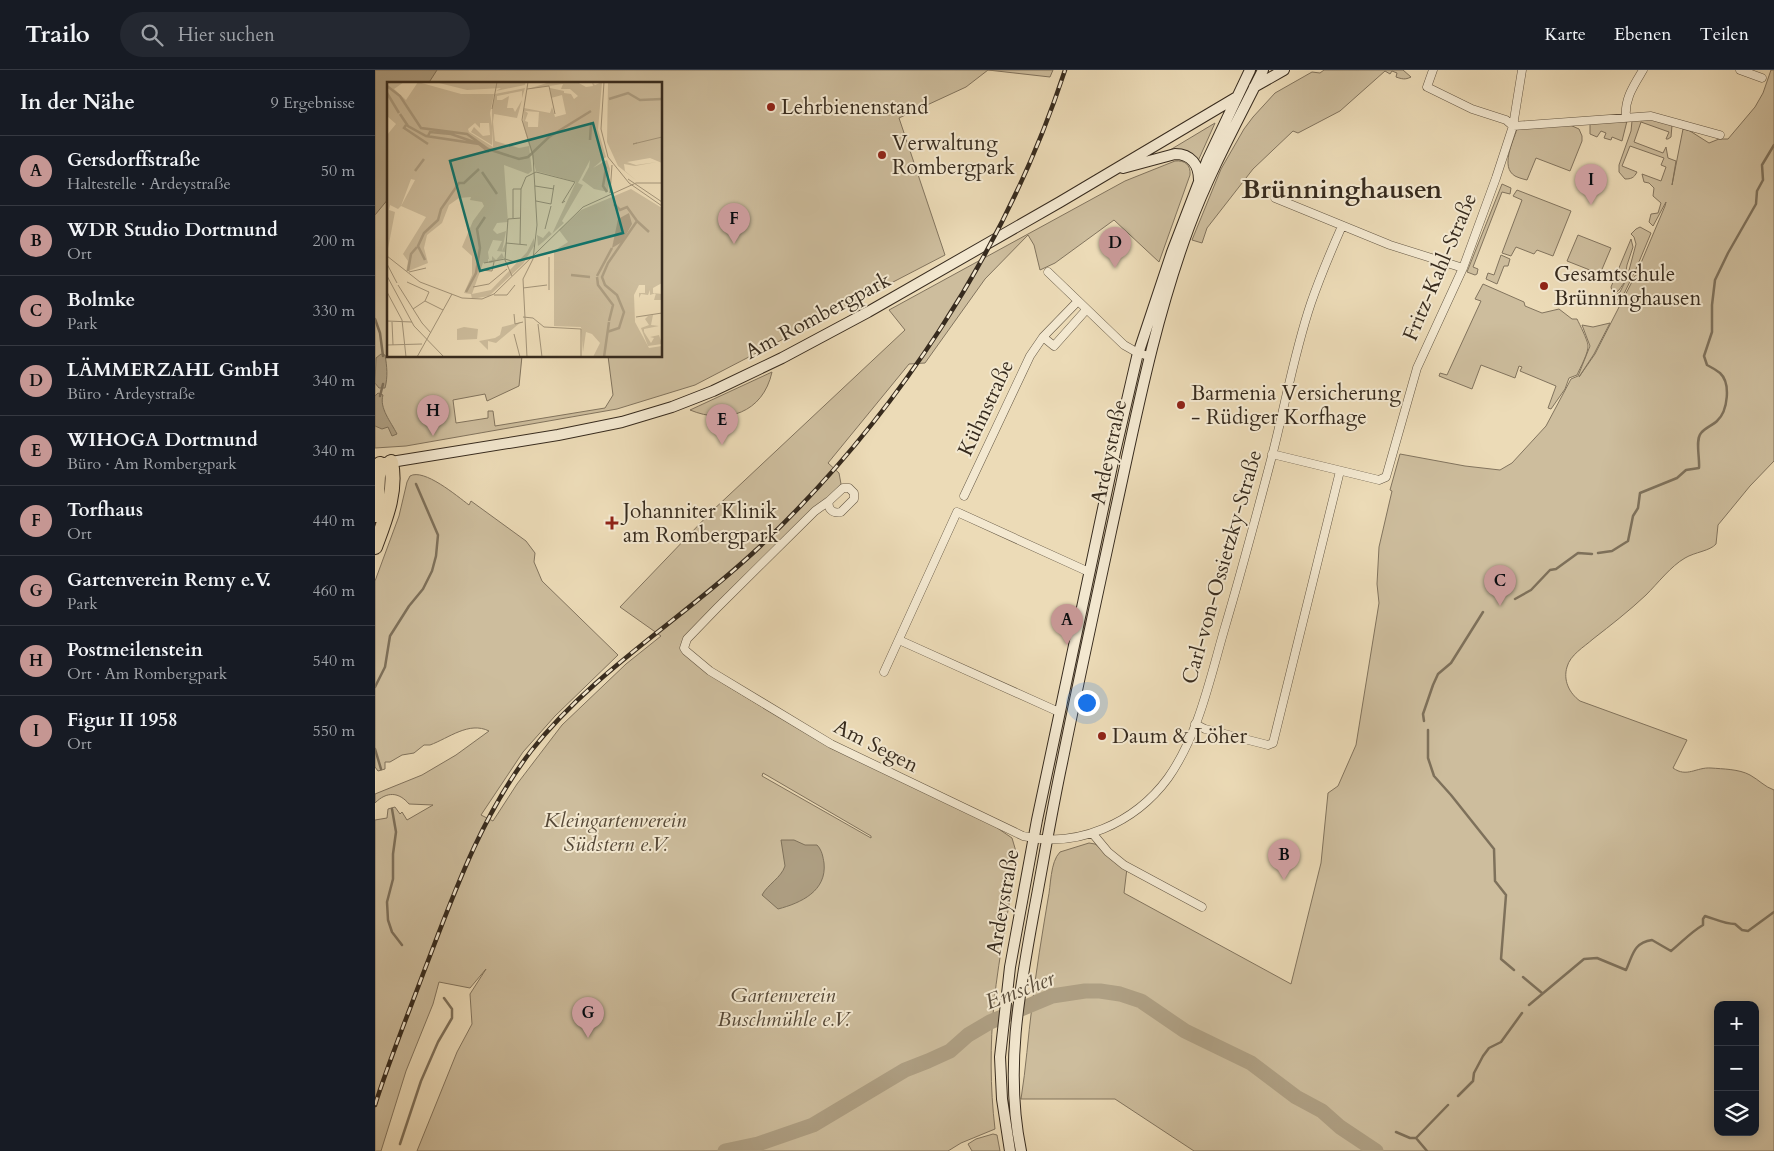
<!DOCTYPE html>
<html lang="de">
<meta charset="utf-8">
<style>
body{margin:0;font-family:Cardo,serif;background:#242831;color:#f1f3f6}
.controls{position:absolute;right:15px;bottom:15px;display:grid;overflow:hidden;border-radius:10px;box-shadow:0 2px 12px #0003}
.controls button{width:45px;height:45px;display:grid;place-items:center;padding:0;border:0;border-bottom:1px solid #363941;background:#171b24;color:#f1f3f6;font:25px sans-serif}
.you{position:absolute;left:711px;top:632px;width:18px;height:18px;margin:-12px;border:4px solid #fff;border-radius:50%;background:#1a73e8;box-shadow:0 0 0 8px #1a73e833}
.badge{display:grid;place-items:center;width:32px;height:32px;border-radius:50%;background:#c59692;color:#111;font-size:16px;font-weight:700}
.pin{position:absolute;translate:-50% -41px;filter:drop-shadow(0 1px 2px #0008)}
.pin::after{content:'';position:absolute;top:26px;width:18px;height:15px;background:inherit;clip-path:polygon(0 0,100% 0,50% 100%)}
.list{margin:0;padding:0;list-style:none}
h2{display:flex;justify-content:space-between;align-items:center;height:65px;margin:0;padding:0 20px;font-size:21px}
h2 small{font-size:16px;font-weight:400;color:#9ea1a6}
.list li{display:grid;grid-template-columns:32px 1fr auto;gap:15px;align-items:center;box-sizing:border-box;height:70px;padding:0 20px;border-top:1px solid #363941}
.list b{display:block;font-size:19px;white-space:nowrap}
.list p{margin:0;font-size:16px;white-space:nowrap;color:#9ea1a6}
.list em{font-size:16px;font-style:normal;color:#9ea1a6}
.icon{flex:none;width:28px;height:28px;fill:none;stroke:currentColor;stroke-width:2;stroke-linecap:round;stroke-linejoin:round}
.map{position:relative;flex:none;width:1399px;height:1081px;overflow:hidden}
header{display:flex;align-items:center;gap:30px;box-sizing:border-box;height:70px;padding:0 25px;background:#171b24;border-bottom:1px solid #363941}
header strong{font-size:24px}
nav{display:flex;gap:28px;margin-inline-start:auto;font-size:18px}
.search{width:350px;height:45px;background:#242831;display:flex;align-items:center;gap:12px;box-sizing:border-box;padding:0 18px;border-radius:28px;color:#9ea1a6;font-size:19px}
main{display:flex}
aside{flex:1;background:#171b24}
.map>svg:first-child{display:block}
.green{fill:#cdbd9d;stroke:#82745e;fill-rule:evenodd}
.water{fill:#ae9f83;stroke:#7e715b}
.lines{fill:none;stroke-linecap:round;stroke-linejoin:round}
.stream{stroke:#7e715b;stroke-width:2.5}
.river{stroke:#ae9f83;stroke-width:15}
.street-casing{stroke:#645744;stroke-width:9}
.secondary-casing{stroke:#372b1e;stroke-width:12}
.highway-casing{stroke:#372b1e;stroke-width:16}
.street{stroke:#f3e8d0;stroke-width:8}
.secondary{stroke:#f3e8d0;stroke-width:10}
.highway{stroke:#ecdbb7;stroke-width:14}
.rail-casing{stroke:#372b1e;stroke-width:4.5}
.rail{stroke:#f3e8d0;stroke-width:2.5;stroke-dasharray:8;stroke-linecap:butt}
.poi-dot{fill:#8f2418;stroke:#f3e8d0;stroke-width:2}
.labels{text-anchor:middle;dominant-baseline:central;stroke-width:4;stroke-linejoin:round;paint-order:stroke}
.poi-label{font-size:21px;fill:#372b1e;stroke:#f3e8d0;text-anchor:start}
.street-label{font-size:21px;fill:#372b1e;stroke:#f3e8d0}
.park-label{font-size:21px;font-style:italic;fill:#554837;stroke:#f3e8d0}
.water-label{font-size:22px;font-style:italic;fill:#5b4e3c;stroke:#f3e8d0}
.district-label{font-size:26px;font-weight:bold;fill:#372b1e;stroke:#f3e8d0}
.inset-river{fill:none;stroke:#ae9f83;stroke-width:2.5}
.inset-road{fill:none;stroke:#a4957a;stroke-width:1}
.view{fill:#0f766e;fill-opacity:0.15;stroke:#0f766e;stroke-width:2.5}
.inset-edge{fill:none;stroke:#372b1e;stroke-width:2.5}
</style>
<header>
<strong>Trailo</strong>
<div class="search"><svg class="icon" aria-label="search" viewBox="0 0 24 24"><circle cx="10" cy="10" r="6"/><path d="M15 15l6 6"/></svg>Hier suchen</div>
<nav><a>Karte</a><a>Ebenen</a><a>Teilen</a></nav>
</header>
<main>
<aside>
<h2>In der Nähe<small>9 Ergebnisse</small></h2>
<ul class="list">
<li><span class="badge">A</span><div><b>Gersdorffstraße</b><p>Haltestelle · Ardeystraße</p></div><em>50 m</em></li>
<li><span class="badge">B</span><div><b>WDR Studio Dortmund</b><p>Ort</p></div><em>200 m</em></li>
<li><span class="badge">C</span><div><b>Bolmke</b><p>Park</p></div><em>330 m</em></li>
<li><span class="badge">D</span><div><b>LÄMMERZAHL GmbH</b><p>Büro · Ardeystraße</p></div><em>340 m</em></li>
<li><span class="badge">E</span><div><b>WIHOGA Dortmund</b><p>Büro · Am Rombergpark</p></div><em>340 m</em></li>
<li><span class="badge">F</span><div><b>Torfhaus</b><p>Ort</p></div><em>440 m</em></li>
<li><span class="badge">G</span><div><b>Gartenverein Remy e.V.</b><p>Park</p></div><em>460 m</em></li>
<li><span class="badge">H</span><div><b>Postmeilenstein</b><p>Ort · Am Rombergpark</p></div><em>540 m</em></li>
<li><span class="badge">I</span><div><b>Figur II 1958</b><p>Ort</p></div><em>550 m</em></li>
</ul>
</aside>
<div class="map">
<svg width="1399" height="1081" viewBox="0 0 1399 1081">
<rect width="100%" height="100%" fill="#ecdbb7"/>
<filter id="stains"><feTurbulence type="fractalNoise" baseFrequency=".004" numOctaves="4"/><feColorMatrix values="0 0 0 0 .2 0 0 0 0 .09 0 0 0 0 .02 0 0 0 .5 -.17"/></filter>
<radialGradient id="worn" r=".72"><stop offset=".6" stop-color="#630" stop-opacity="0"/><stop offset="1" stop-color="#630" stop-opacity=".3"/></radialGradient>
<!-- green -->
<path class="green" d="M0,0h678l-3,7 -62,-7 -22,17 -67,31 46,137 -250,130 -78,24 -211,37 -31,2zM14,14h272v272h-53l5,39 -8,13 -110,18 -2,-15h-5v7l-32,5 -3,-23 32,-6 2,7 32,-15 3,-30h-133z
M949,0h79l8,7c-6,3 -9,2 -15,0l1,-4 -5,-2 -2,3 -5,-3 -45,40 -42,22 -5,-2 -40,38 -46,59 -5,15 -10,-3 29,-71 23,-40 9,-12 22,-24 37,-21 8,1z
M1396,0h3v391l-24,25 -32,39 -2,19c-6,7 -21,8 -31,14 -14,8 -27,25 -39,37 -17,16 -35,30 -53,44 -9,8 -23,16 -26,28 -4,13 2,26 13,34l107,39 -14,28c14,10 23,-1 38,0 12,1 28,1 39,7 9,5 15,12 24,15v361h-580l-79,-52h-94c5,-31 7,-62 11,-93 4,-35 10,-71 16,-107 3,-13 2,-37 12,-47l29,-9 6,1 32,24 -3,25 167,91 30,-121 7,-70 10,-7 18,-41 23,-142 -2,-19 2,-37 13,-56 -2,-1 10,-36 65,12 35,4 12,-7 34,-37 25,-47 7,-3 12,-30 -8,-21 11,2 17,-4 -16,31 -15,23 16,-23 43,-84 27,-64 1,-4 -13,24 -4,-4 2,-8 7,-1 3,-10 -8,-7 1,-8 -5,-5 -5,-1 -2,-8 19,7 5,-14 -5,-2 3,-7 -34,-12 -8,20 15,6c-3,6 -6,7 -12,7l-6,-7v-7l12,-34 1,-10 20,-2 20,6 -1,12 -3,2h-2l3,-7 -28,-10 -7,20 29,11 3,-6 2,11 8,3 -4,24 11,-56 7,2 19,12 10,-4h9l27,-32 8,-14zM1343,935h37v127h-37z
M1252,51l-5,20 -10,-4 -1,3 -7,-2 2,-5 -5,-2 -4,6 -7,-3v-10z
M840,53l-17,38 -33,-8z
M1195,55l9,4 3,7v5l-12,30 -34,-13 -9,22c-4,-1 -8,-2 -12,-4 -15,-9 -2,-34 2,-47z
M800,91c10,-1 16,4 15,14l-31,87 -45,-42 -59,43 -15,7 -6,-25 -6,-10 -43,44 -60,84 -16,1 -81,99 11,10 2,11 -78,83 -20,11 -42,41 -19,23v10l26,21 16,11 105,63 161,76 22,15 5,17c-7,50 -18,98 -23,148 -4,42 -4,84 1,126l-34,14 -13,8h-531l40,-99 15,-28 -2,-30 16,-25 -16,19 -31,-6 -6,22 -27,67 -25,80h-6v-331l12,-2 1,-9 7,-2 5,7 2,-2 5,8 26,-15 -24,-1c-10,-12 -22,-13 -34,-1v-9l47,-19 34,-20 33,-24c-20,-10 -40,7 -59,14h-6l-10,8 -12,2 -12,7h-5v7l-7,2 -3,-4v-186l24,-65 8,-34 3,-6c14,-8 47,20 59,29l2,-4 55,40 9,12 -1,9 8,19 76,74 -63,61 -32,36 -42,63 12,6 24,-37 45,-59 64,-61 35,-28 -41,-29 92,-96 193,-181 -16,-20 236,-129zM388,703l108,63v2l-109,-62z
M1127,114l9,4 -1,6 -8,-2 -29,75 5,2 -1,5 -2,1 -8,-3z
M1142,120l54,21 -18,45 -16,-6 -3,4 -18,-7 -5,9 -9,-3 20,-53 -9,-4z
M1265,157l11,6 -15,36 -15,31 -7,-1 -1,-2 7,-5 7,-14 9,-34 -2,-7 -3,-3 5,-5z
M1203,165l33,13 -11,26 -33,-13z
M1256,169l2,8 -6,18 -3,18 -5,7 -6,5 -2,-8z
M1126,185l9,4 -2,7h-4l-7,18 -11,-5 2,-6 6,2z
M1108,214l41,18 1,4 17,7 17,-4 13,10h5c3,6 10,20 11,26 1,7 -8,23 -11,30l-8,3 -4,11 -14,20 -3,-1 8,-22 -36,-15 2,-4 -3,-1 -4,12 -34,-13 -9,24 -33,-13 1,-3 7,2 34,-74 -6,-2z
M397,302c-9,41 -46,53 -82,38z
M618,1064l4,1 3,16h-28l-4,-7 8,-5z"/>
<!-- water -->
<path class="water" d="M0,0h62l-9,14h-39v114l-14,17z
M6,284l4,1c2,11 3,22 0,33h-6l-4,-5 1,-25z
M3,323l5,2c-4,13 8,27 14,39l-5,2 -4,-9 -6,2 -7,-3v-30z
M406,770h13l11,5h12c5,5 6,12 7,18 3,28 -23,40 -46,46l-16,-14c6,-11 19,-17 23,-29z"/>
<g class="lines">
<!-- stream -->
<path class="stream" d="M0,249l5,14 3,23
M5,326l3,-12
M1223,483l14,-2 16,-10 5,-25 5,-8 2,-15 37,-15 9,-8 13,-2c1,-10 -4,-28 2,-35 4,-5 12,-8 16,-12 11,-10 14,-38 3,-48 -4,-3 -9,-6 -13,-8l-3,-9 8,-24v-27l3,-25 13,-27 28,-49 1,-13 6,-11 -1,-15 12,-20
M1140,529l16,-9 19,-20 6,-1 22,-16 14,1
M0,617l10,-20 5,-31 19,-30 14,-17 9,-18 4,-15 2,-21 -22,-51
M1049,651l-1,-7 10,-29 5,-11 13,-11 32,-51
M1053,660v28l6,18 17,19 43,54 1,32 11,14 -5,64 13,11
M0,679l6,20
M17,739l4,23 -3,22v25l-6,23 1,18 4,12 10,13
M1148,907l19,16
M1154,935l55,-46 13,-1 29,12c7,-15 7,-27 26,-30l19,11c11,-9 20,-19 32,-26v-6l2,-3c10,3 20,8 30,8l7,6 6,1 26,-19
M1083,1026l15,-15 1,-8 9,-17 6,-8 12,-6 21,-29
M1021,1062l14,6h6l11,13
M1041,1068l32,-33
M25,1074l21,-63 17,-39 14,-24v-9l-8,-11"/>
<!-- river -->
<path class="river" d="M350,1081l33,-7 55,-19 92,-55 23,-9 22,-10 18,-16 22,-13 62,-26 33,-5h15l20,3 21,7 44,30 66,32 45,34 26,14 18,16 36,24"/>
<defs>
<path id="street" d="M1058,0l-6,17 45,22 34,11 7,6 138,-10 69,19
M1365,0l22,8
M1251,48c-2,-19 8,-33 17,-48
M900,128l115,47 73,23
M673,202l76,73 14,8 11,3
M668,267l11,9 32,-36
M897,384l107,26 7,-3 31,-109 46,-100 33,-90 17,-52 9,-56
M589,426l66,-140 13,-19 35,-36
M454,431l14,-13h6l5,5v6l-13,13c-8,2 -14,-3 -12,-11l-14,10 -98,97 -30,31 -3,9 2,3 24,20 121,73 192,92c54,13 112,-13 145,-58 31,-44 42,-100 57,-151 17,-57 32,-114 47,-171 13,-50 22,-103 39,-153 9,-26 20,-52 31,-77
M524,570l160,72
M509,602l73,-160 132,60
M820,654l10,5 63,16 5,-2 67,-272
M718,764l15,18 16,13 78,42"/>
<path id="secondary" d="M879,17l30,-17
M748,98l52,-14c16,0 24,11 24,26
M10,393l173,-28 64,-13 50,-15 41,-16 69,-33 86,-46 192,-110 177,-105
M635,1081l-8,-52 -2,-42 10,-90 27,-147 78,-368 22,-95 35,-105 35,-91 43,-91
M646,1081c-17,-82 -1,-163 14,-245 9,-48 17,-96 27,-143 18,-89 37,-176 56,-264 20,-92 38,-183 71,-272 20,-54 48,-105 74,-157"/>
<path id="highway" d="M1,445l2,-39 2,-12
M0,477c10,-27 22,-55 16,-85"/>
</defs>
<!-- street casing -->
<use href="#street" class="street-casing"/>
<!-- secondary casing -->
<use href="#secondary" class="secondary-casing"/>
<!-- highway casing -->
<use href="#highway" class="highway-casing"/>
<!-- street -->
<use href="#street" class="street"/>
<!-- secondary -->
<use href="#secondary" class="secondary"/>
<!-- highway -->
<use href="#highway" class="highway"/>
<defs>
<path id="rail" d="M0,1035c14,-44 32,-88 48,-131 30,-78 57,-156 108,-223 62,-79 150,-131 223,-199 139,-130 252,-301 311,-482"/>
</defs>
<!-- rail casing -->
<use href="#rail" class="rail-casing"/>
<!-- rail -->
<use href="#rail" class="rail"/>
</g>
<!-- markers -->
<g class="poi-dot">
<circle cx="396" cy="37" r="5"/>
<circle cx="507" cy="85" r="5"/>
<circle cx="1169" cy="216" r="5"/>
<circle cx="806" cy="335" r="5"/>
<path d="M234.5 445.5h5v5h5v5h-5v5h-5v-5h-5v-5h5z"/>
<circle cx="727" cy="666" r="5"/>
</g>
<g class="labels">
<!-- poi labels -->
<g class="poi-label">
<text x="406" y="37">Lehrbienenstand</text>
<text x="517" y="73">Verwaltung<tspan x="517" dy="24">Rombergpark</tspan></text>
<text x="1179" y="204">Gesamtschule<tspan x="1179" dy="24">Brünninghausen</tspan></text>
<text x="816" y="323">Barmenia Versicherung<tspan x="816" dy="24">- Rüdiger Korfhage</tspan></text>
<text x="248" y="441">Johanniter Klinik<tspan x="248" dy="24">am Rombergpark</tspan></text>
<text x="737" y="666">Daum &amp; Löher</text>
</g>
<!-- street labels -->
<g class="street-label">
<text transform="translate(1065 197) rotate(-67)">Fritz-Kahl-Straße</text>
<text transform="translate(443 246) rotate(-28)">Am Rombergpark</text>
<text transform="translate(611 338) rotate(-65)">Kühnstraße</text>
<text transform="translate(734 382) rotate(-78)">Ardeystraße</text>
<text transform="translate(847 497) rotate(-74)">Carl-von-Ossietzky-Straße</text>
<text transform="translate(501 676) rotate(27)">Am Segen</text>
<text transform="translate(628 832) rotate(-80)">Ardeystraße</text>
</g>
<!-- park labels -->
<g class="park-label">
<text x="240" y="750">Kleingartenverein<tspan x="240" dy="24">Südstern e.V.</tspan></text>
<text x="408" y="925">Gartenverein<tspan x="408" dy="24">Buschmühle e.V.</tspan></text>
</g>
<!-- water labels -->
<g class="water-label">
<text transform="translate(645 920) rotate(-21)">Emscher</text>
</g>
<!-- district labels -->
<g class="district-label">
<text x="967" y="119">Brünninghausen</text>
</g>
</g>
<!-- overview -->
<g transform="translate(12 12)">
<rect width="275" height="275" fill="#ecdbb7"/>
<path d="M0,0h17l-10,7 12,11 12,-18 43,12h33l-4,19 2,13v-17l3,-15 30,-6 -3,10v-7l-25,5v4h5l7,-4 -2,12h6l2,4 7,-12 -5,18 -23,-4 -1,8 2,19 24,7 10,-2 3,25 -4,3 -24,-9 4,57 -11,1 -4,7 4,4 9,-3 -4,20 4,-9 -1,10 -8,-1 5,-10 -9,-1 -5,12 1,7 3,1v-4l4,4 6,-7 2,5 -13,5h-2v-2l3,-1 -4,-1v4h-5l-11,31 19,-4 36,-38 7,-14v8l-11,18 -34,32 -17,3 -1,-5 -7,-1 8,-18v-19l-10,-9 11,-26 11,-15 -2,-4 -12,-2 1,-3 -12,1 -10,7 -7,18 -15,12 -3,13 4,15 -22,9 2,-11 -5,-7 23,-37 -25,-11 14,-26 -4,-1 -10,27 -3,3 -8,-4 -1,5 6,2 -8,42v-119l9,-11 -9,-8zM88,41l5,5v-5h9l1,12 -7,1 -9,-9 -3,5 21,13 1,-17v19l-24,-15 -1,-3zM48,0h91l-1,3 -29,6 5,-3 -34,2zM163,0h27l9,5 7,-1 -1,-4 3,3 7,-3 -4,48 8,27 -13,11 14,-8 3,9 -2,23 -14,-3 -12,-9 7,-13 1,-7 -12,23 5,2 -21,36 2,2 -21,19 -5,4 -1,-11 6,3 6,-7 3,3 24,-52 -40,-11 -13,-47 1,-16 26,5 2,-6 3,10 11,-3 -4,-19 -11,3 -1,-10 14,3v2l7,1 3,5 4,-3 -8,-7h-9l2,-5 -35,5zM138,29l14,1 -1,15h-10v-5l-3,-1 3,-8zM221,0h54v81l-12,-5 -23,4 9,3 21,-3 -22,4 -11,-2 1,7 12,10 -19,-15 -11,-24zM244,107l31,19v75l-9,5v5l9,1v6h-8l2,-7 -6,2v-5l-2,5 -7,-1 -2,4v-5h6v-8h-6l-5,10 1,27 14,26 13,-2v11h-69l7,-14 -8,-9 -6,-2 -3,20 -2,-25 -27,-1v-75l14,-9 -9,-12 22,-20zM266,233l-2,10 8,1 -15,3v3l7,11 3,-5 -4,-1 9,-2 3,9 -14,2 -7,-18 8,-3 -4,-6 3,-3 -9,1zM134,240l-25,21 -8,-2v9l-9,-9 16,-3 5,-3 2,-8zM77,245l14,2 -1,10 -20,1v-11z" fill="#cdbd9d" fill-rule="evenodd"/>
<path d="M242,131l3,11 -10,18 -10,6 6,-29z" fill="#ae9f83"/>
<path class="inset-river" d="M0,4l13,10 21,32 46,6 21,15 31,10 9,-2 21,-20 42,-26M0,11l12,20M222,17l19,-6 12,7 22,-1M13,32l8,12 18,10 53,8 10,8M19,43l-2,3 24,16M41,54l2,-4 21,2 26,9M203,58l1,-16M216,80l3,6 -3,18 4,6M28,89l9,-12M95,90l15,22M250,139l12,11M38,178l-7,-14 6,-13 14,-13 3,-11 18,-26h5l15,-14M21,189l3,-17 6,-7M184,193l19,2M210,194l15,-28M210,195l1,8 15,20 -4,16M79,210l10,-19 4,-25 -3,-19 8,-12M220,250l12,-4 5,-16 -7,-17 -12,-10 -3,-8 6,-14 29,-42 -10,-14 -7,3 -6,-6M217,275l5,-35"/>
<path class="inset-road" d="M217,0l-3,47 7,28 21,26 33,23M140,7l22,-3 6,28M105,27l5,-27M250,61l-4,1 29,-7M241,97l34,23M148,104l19,3M223,111l2,-28M149,119l15,3 3,-19M126,136v-29h8M158,147l6,-23M119,161l21,2M133,162l1,-55 5,-12 10,-5 39,10 -13,21 3,-2M0,174l33,26 42,16 20,1 12,-5 89,-87 53,-24h26M97,181l21,-4 10,3M0,182l10,19M94,188l11,1 2,-9M22,190l17,-4M0,194l27,50 30,31M125,194l-7,-16 3,-41 13,-1M20,200l22,10 -4,9 -12,8M11,203l24,38 9,10M86,205l16,-3 18,-15M136,206l24,-3M162,208v-33M0,210l15,28 4,37M107,213h13l8,-10M38,219l18,9M127,232l1,10 8,-2M136,235l10,1 11,9 37,2v28M249,235l26,-4M0,239l25,1M5,240l1,23M151,242l4,33M127,252l6,23M0,263l35,-1M30,275l35,-63M140,275l-4,-78 10,-20 4,-34 -4,-70 -11,-35 6,-38"/>
<path class="view" d="M206,41l30,110 -143,38 -30,-110z"/>
<rect width="275" height="275" class="inset-edge"/>
</g>
<rect width="100%" height="100%" filter="url(#stains)"/>
<rect width="100%" height="100%" fill="url(#worn)"/>
</svg>
<div class="controls">
<button>+</button>
<button>−</button>
<button><svg class="icon" aria-label="layers" viewBox="0 0 24 24"><path d="M12 4l9 5-9 5-9-5zM3 14l9 5 9-5"/></svg></button>
</div>
<div class="you"></div>
<div class="pin badge" style="left:692px;top:575px">A</div>
<div class="pin badge" style="left:909px;top:810px">B</div>
<div class="pin badge" style="left:1125px;top:536px">C</div>
<div class="pin badge" style="left:740px;top:198px">D</div>
<div class="pin badge" style="left:347px;top:375px">E</div>
<div class="pin badge" style="left:359px;top:174px">F</div>
<div class="pin badge" style="left:213px;top:968px">G</div>
<div class="pin badge" style="left:58px;top:366px">H</div>
<div class="pin badge" style="left:1216px;top:135px">I</div>
</div>
</main>
